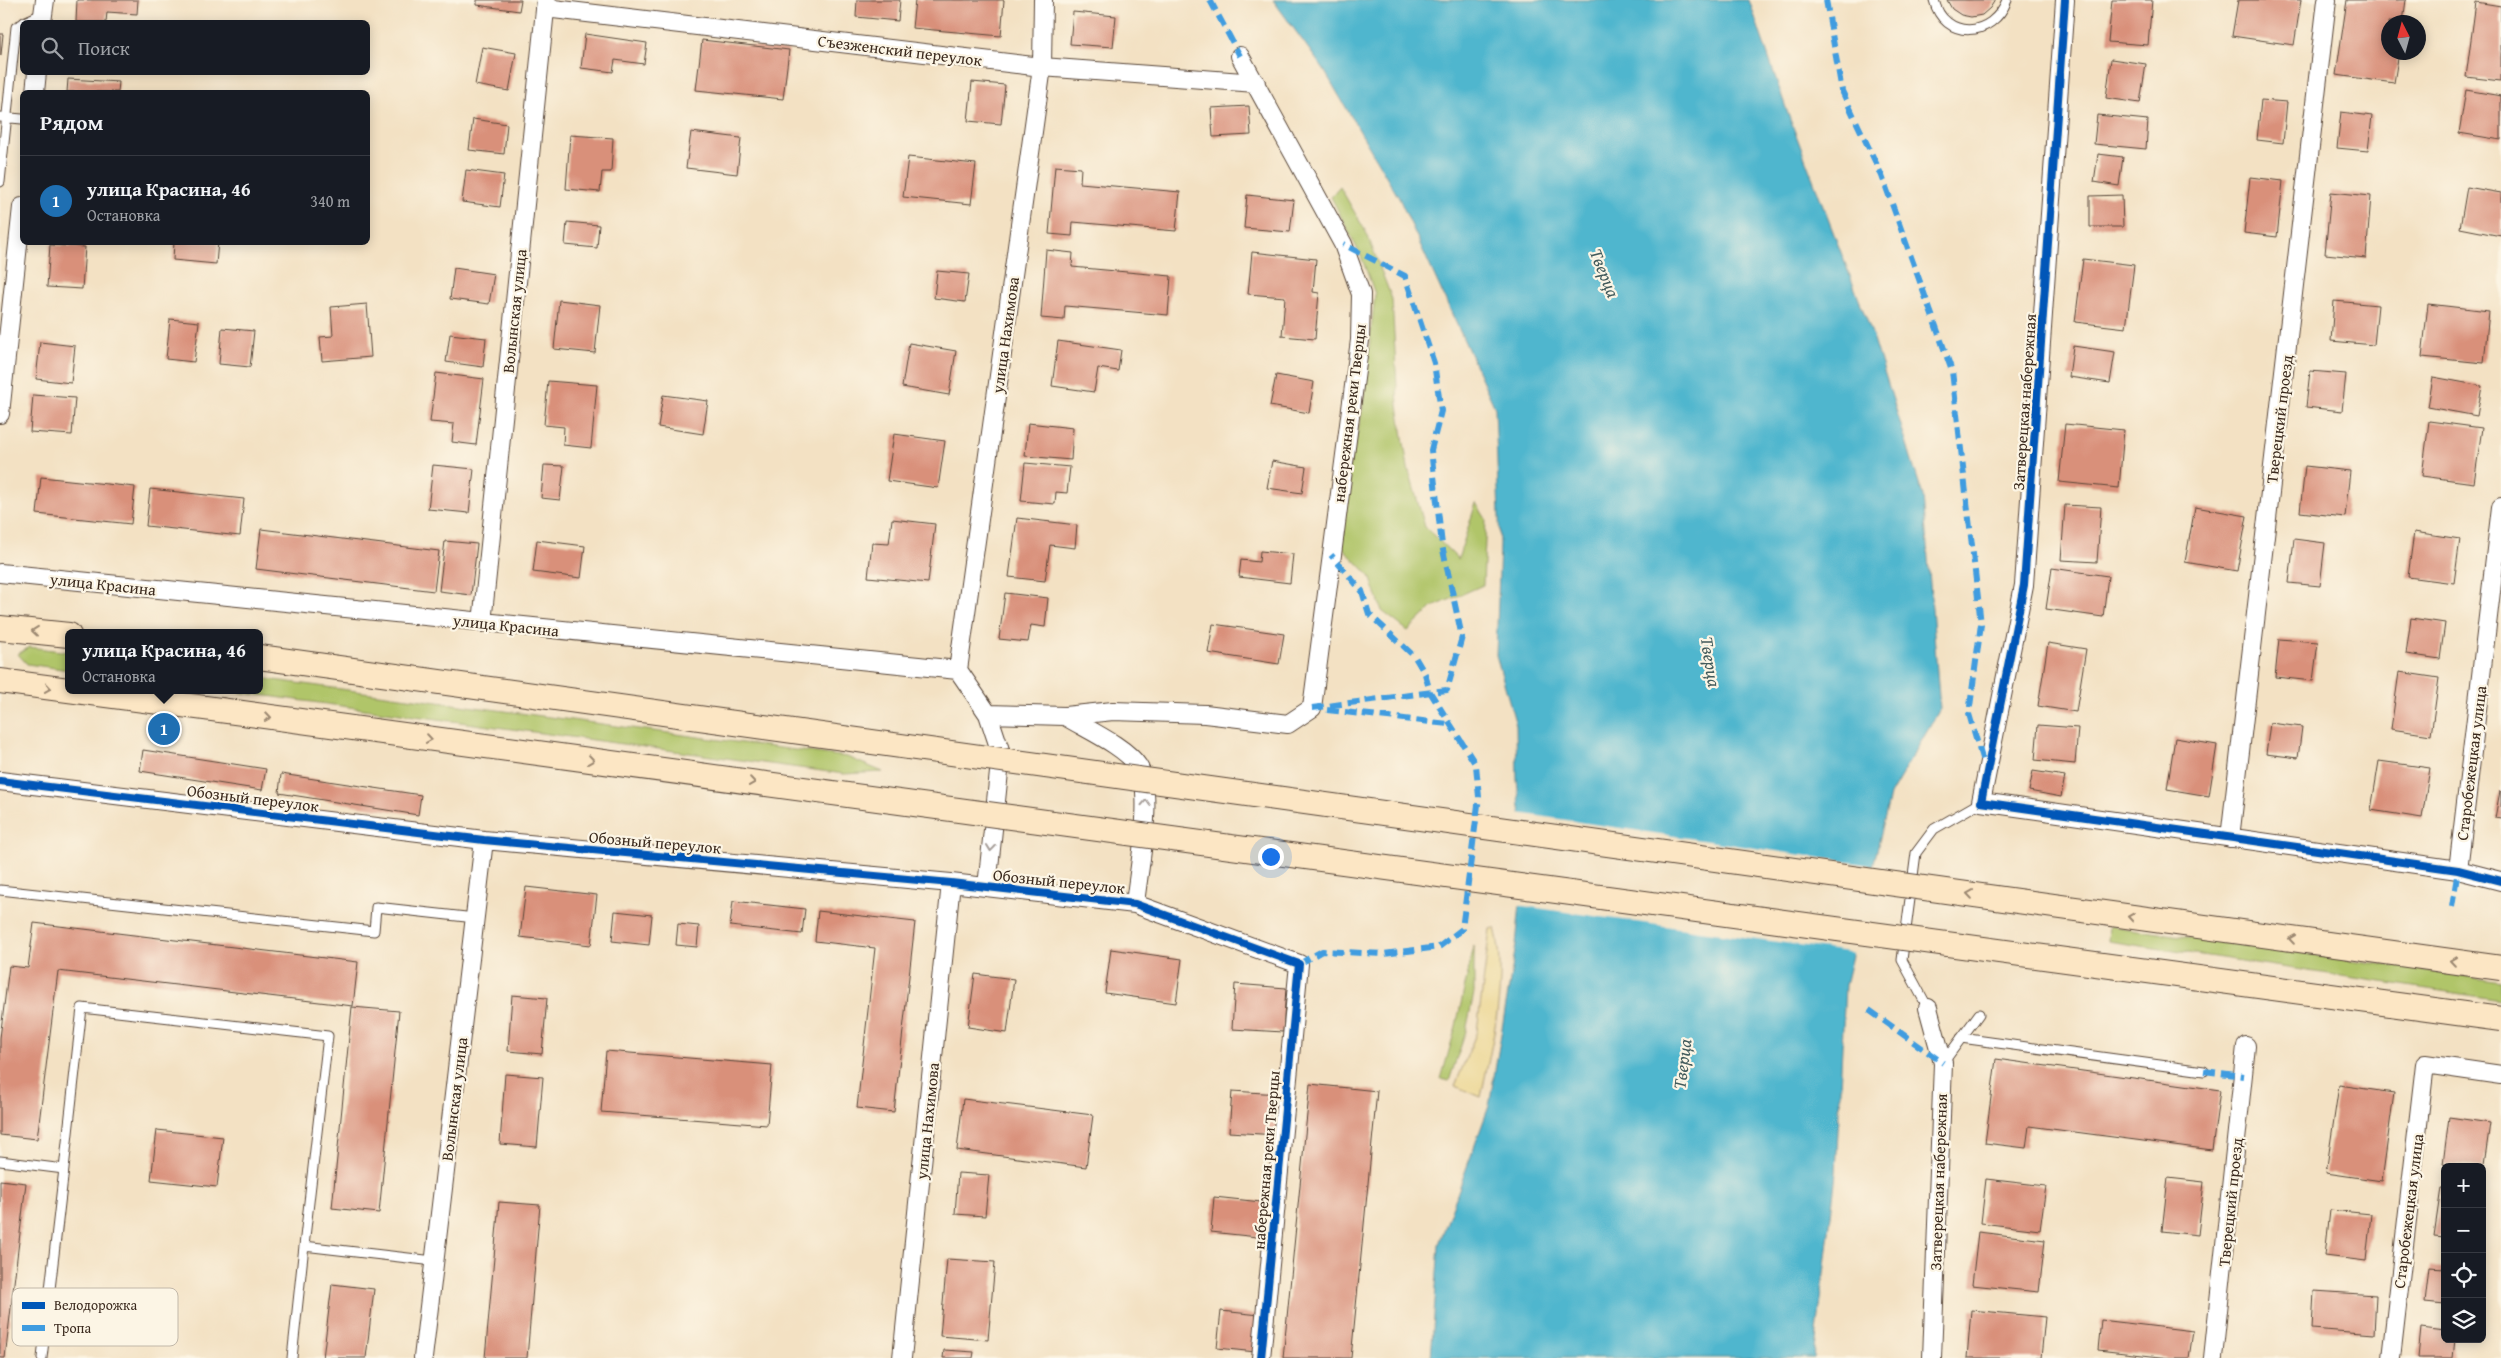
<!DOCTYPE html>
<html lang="ru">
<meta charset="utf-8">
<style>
body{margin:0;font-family:"Gentium Book Plus",serif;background:#242831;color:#f1f3f6}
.controls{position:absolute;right:15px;bottom:15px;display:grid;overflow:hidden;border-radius:8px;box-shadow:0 2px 12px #0003}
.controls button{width:45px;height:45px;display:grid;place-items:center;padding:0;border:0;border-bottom:1px solid #363941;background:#171b24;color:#f1f3f6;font:25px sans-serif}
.compass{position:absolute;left:2381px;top:15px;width:45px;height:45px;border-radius:50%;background:#171b24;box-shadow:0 2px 12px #0003;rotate:354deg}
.you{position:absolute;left:1270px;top:856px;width:18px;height:18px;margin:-12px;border:4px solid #fff;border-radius:50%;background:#1a73e8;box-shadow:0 0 0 8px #1a73e833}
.badge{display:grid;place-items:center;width:32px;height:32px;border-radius:50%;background:#1f6fb2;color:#fff;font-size:16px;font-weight:700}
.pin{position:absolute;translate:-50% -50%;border:2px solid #fff;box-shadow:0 1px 5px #0006}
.popup{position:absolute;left:65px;top:629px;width:198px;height:65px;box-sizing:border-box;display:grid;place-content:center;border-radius:8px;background:#171b24;filter:drop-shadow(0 1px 4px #0005);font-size:16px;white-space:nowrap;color:#9ea1a6}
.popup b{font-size:19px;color:#f1f3f6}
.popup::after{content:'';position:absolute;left:50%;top:100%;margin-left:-10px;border:10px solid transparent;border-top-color:#171b24}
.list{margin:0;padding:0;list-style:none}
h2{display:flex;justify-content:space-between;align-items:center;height:65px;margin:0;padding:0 20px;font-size:21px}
h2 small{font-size:16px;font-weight:400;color:#9ea1a6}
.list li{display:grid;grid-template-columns:32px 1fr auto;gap:15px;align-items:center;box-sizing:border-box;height:90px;padding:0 20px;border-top:1px solid #363941}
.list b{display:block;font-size:19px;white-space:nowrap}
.list p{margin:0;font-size:16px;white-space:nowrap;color:#9ea1a6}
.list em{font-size:16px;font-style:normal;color:#9ea1a6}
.icon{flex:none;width:28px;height:28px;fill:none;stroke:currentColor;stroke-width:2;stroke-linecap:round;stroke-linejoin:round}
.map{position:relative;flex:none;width:2501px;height:1358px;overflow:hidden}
.search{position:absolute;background:#171b24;box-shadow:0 2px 12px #0003;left:20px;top:20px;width:350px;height:55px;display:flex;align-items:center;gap:12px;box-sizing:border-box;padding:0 18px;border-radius:8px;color:#9ea1a6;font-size:19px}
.panel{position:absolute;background:#171b24;box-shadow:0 2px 12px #0003;left:20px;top:90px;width:350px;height:155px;border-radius:8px}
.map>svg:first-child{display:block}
.green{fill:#b0c569;stroke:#767844}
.sand{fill:#eeda9e;stroke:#94825e}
.water{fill:#50b6ce;stroke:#467076}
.pier{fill:#f3e1c3}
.building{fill:#d9907a}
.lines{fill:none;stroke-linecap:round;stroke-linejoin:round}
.lane-casing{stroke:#574537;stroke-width:11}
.street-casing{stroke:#574537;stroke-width:20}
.secondary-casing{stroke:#574537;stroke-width:26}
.lane{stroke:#fff;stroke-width:9}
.street{stroke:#fff;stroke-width:18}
.secondary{stroke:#fce6c4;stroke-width:24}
.secondary-bridge-casing{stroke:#574537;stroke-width:26;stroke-linecap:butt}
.secondary-bridge{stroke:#fce6c4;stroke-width:24}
.quiet{stroke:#3f9ce0;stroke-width:6;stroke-dasharray:12 6;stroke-linecap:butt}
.cycleway-casing{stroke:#fcf5e5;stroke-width:11}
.cycleway{stroke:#0057b8;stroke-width:8}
.oneway{stroke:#9c8871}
.oneway2{stroke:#a79f9a}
.labels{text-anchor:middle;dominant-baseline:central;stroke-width:4.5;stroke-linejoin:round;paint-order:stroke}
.street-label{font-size:16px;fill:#3b2a1e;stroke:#fcf5e5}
.water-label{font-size:18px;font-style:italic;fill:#425b5c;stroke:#fcf5e5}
.key{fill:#fcf5e5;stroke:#c2b8a9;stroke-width:1}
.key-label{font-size:14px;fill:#3b2a1e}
</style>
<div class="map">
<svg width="2501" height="1358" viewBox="0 0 2501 1358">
<rect width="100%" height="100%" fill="#fcf5e5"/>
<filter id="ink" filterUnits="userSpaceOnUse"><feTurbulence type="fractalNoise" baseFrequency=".02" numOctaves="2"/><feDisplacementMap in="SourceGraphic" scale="10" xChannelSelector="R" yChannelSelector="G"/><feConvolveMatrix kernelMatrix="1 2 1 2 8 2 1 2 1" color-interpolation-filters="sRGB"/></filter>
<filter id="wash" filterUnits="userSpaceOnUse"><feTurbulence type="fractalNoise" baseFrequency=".0096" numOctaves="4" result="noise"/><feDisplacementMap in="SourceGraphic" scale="20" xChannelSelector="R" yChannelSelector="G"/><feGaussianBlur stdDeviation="1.12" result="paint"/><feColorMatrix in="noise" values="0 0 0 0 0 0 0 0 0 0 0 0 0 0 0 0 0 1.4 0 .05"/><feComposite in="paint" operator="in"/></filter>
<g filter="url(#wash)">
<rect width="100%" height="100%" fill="#f3e1c3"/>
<!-- green -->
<path class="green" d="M1340,187l27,47 25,65 6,106 10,63 17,59 33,32 18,-56 10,16 -3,66 -50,22 -25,24 -26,-20 -12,-35 -29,-30 4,-62 17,-71 13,-119 -14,-38 -30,-59z
M29,647l40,5v18l-42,-6 -9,-10z
M259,678l588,79 36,15 -39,2 -621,-84h36z
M2109,926l392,55v19l-393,-59z
M1474,945v48l-8,38 -17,50 -8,-2 15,-53z"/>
<!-- sand -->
<path class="sand" d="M1495,928c14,52 -4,118 -14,169l-26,-11 22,-55 13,-102z"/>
<!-- water -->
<path class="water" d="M1273,0h476l39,114 85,222 50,160 17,213 -50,86 -45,190 -9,188 -22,185h-383l8,-114 50,-138 27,-161 9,-94 -8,-71 -1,-55 -20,-70 4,-111 -5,-136 -96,-210 -75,-128z"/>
<!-- pier -->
<path class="pier" d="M1518,813l358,53 -21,87 -339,-48 6,-54z"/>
<g id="blocks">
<!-- building -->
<path class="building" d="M77,0h61l-1,14 -30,-2 -1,10h-30z
M477,0h44l-2,11 -42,-6z
M857,0h43l-2,21 -42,-4z
M915,0h89l-3,36 -89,-8z
M1947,0h48l-5,8 -8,7 -11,2 -10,-2 -9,-6z
M2112,0h40l-4,45 -40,-3z
M2238,0h63l-7,45 -62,-9z
M2347,0h59l-3,22h-15v30h11l-5,31 -58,-8z
M2476,2l25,4v75l-35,-4z
M1073,12l43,4 -3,31 -43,-3z
M0,34h3l-2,21h-1z
M585,34l62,9 -3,21 -29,-4 -2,12 -32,-4z
M702,40l87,10 -6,49 -87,-9z
M482,47l34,6 -7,38 -34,-6z
M2111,59l35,5 -6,39 -34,-5z
M68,79l51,3 -1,10h-51z
M972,82l33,3 -4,39 -33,-3z
M2466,90l35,6v44l-42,-7z
M2261,100l26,2 -4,41 -26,-3z
M1249,106l2,29 -38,2 -2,-29z
M2341,112l31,4 -4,35 -31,-3z
M2097,115l51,5 -2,29 -52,-5z
M473,119l34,5 -3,30 -35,-4z
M691,132l50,6 -4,36 -51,-6z
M570,135l43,3 -2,34h-9l-2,20 -34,-3z
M2098,154l25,3 -4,29 -25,-4z
M908,157l68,7 -5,40 -68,-7z
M1055,166l26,2 -1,15 100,9 -4,39 -103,-9 -1,14 -23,-2z
M466,170l38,5 -4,32 -38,-5z
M2250,177l33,4 -6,56 -33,-4z
M2467,187l34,6v43l-41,-8z
M2331,192l40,4 -5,62 -41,-4z
M1247,195l47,5 -4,32 -46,-4z
M2122,195l1,32h-33v-31z
M567,222l32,3 -2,23 -32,-3z
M174,242h44l-2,22 -43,-4z
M50,245l35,2 -3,42 -35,-2z
M1046,250l27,3 -1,14 99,9 -3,39 -103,-9 -1,14 -23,-2z
M1252,252l64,7 -3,33 6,1 -4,46 -33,-3 3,-39 -37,-3z
M2083,259l51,6 -8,63 -51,-6z
M454,268l40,6 -5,30 -39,-5z
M937,271l32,3 -4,28 -31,-4z
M559,300l41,5 -5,48 -41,-4z
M2334,301l44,4 -4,40 -43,-4z
M367,304l4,53 -49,4 -2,-24 13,-1 -2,-29z
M2428,304l61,7 -5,52 -62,-6z
M170,319l29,3 -5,40 -28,-3z
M222,328l32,3 -4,36 -31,-3z
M450,334l36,4 -3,29 -37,-5z
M1058,341l63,9 -3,21 -20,-3 -4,24 -42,-6z
M40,342l35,4 -4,37 -35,-4z
M909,343l47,8 -7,44 -47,-8z
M2073,346l42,6 -5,31 -41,-6z
M2310,371l36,3 -4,37 -36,-4z
M436,373l48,6 -8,66 -24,-3 2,-18 -24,-2z
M1276,375l38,7 -5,31 -39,-7z
M2433,377l49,9 -5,30 -49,-9z
M548,381l49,4 -6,63 -28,-3 1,-18 -20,-2z
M33,395l42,3 -3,37 -42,-3z
M663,395l45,6 -5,33 -45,-7z
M2429,421l53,7 -8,55 -52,-7z
M1028,423l45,5 -2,32 -46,-4z
M2065,424l59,6 -5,58 -60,-6z
M894,434l51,7 -7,47 -51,-7z
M1272,461l34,6 -4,26 -35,-5z
M1025,463l45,4 -3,26 -11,-1 -1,12 -34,-3z
M433,465l41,4 -5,44 -41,-4z
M544,465l20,1 -4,34 -19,-2z
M2305,466l45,5 -5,46 -45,-5z
M41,477l94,10 -4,37 -94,-10z
M150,489l94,10 -4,37 -94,-10z
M2065,505l36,2 -4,55 -36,-2z
M2195,507l52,9 -10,55 -52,-9z
M1017,518l60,7 -2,23 -25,-3 -5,36 -36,-4z
M892,519l43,5 -7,59 -60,-6 4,-34 17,1z
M261,529l178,22 -5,40 -178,-22z
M2414,532l46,7 -6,44 -46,-6z
M2294,539l31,4 -5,43 -31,-3z
M537,540l48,6 -4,32 -48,-6z
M445,541l32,3 -6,51 -32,-4z
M1260,551l33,3 -3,29 -51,-6 2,-17 18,2z
M2052,568l56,8 -5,41 -57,-8z
M1005,593l43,5 -3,29 -14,-2 -3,17 -29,-3z
M2411,618l34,5 -5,36 -34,-5z
M1213,624l71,10 -5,30 -71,-11z
M2279,639l39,3 -5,39 -38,-4z
M2048,643l38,6 -10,63 -38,-6z
M2399,672l40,6 -8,57 -40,-6z
M2270,723l32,4 -4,31 -32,-4z
M2038,725l40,3 -3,36 -40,-4z
M2175,738l42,7 -8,51 -42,-7z
M143,750l123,19 -4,21 -122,-19z
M2379,761l51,7 -8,50 -51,-8z
M2033,771l32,5 -4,21 -32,-6z
M281,774l140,21 -3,20 -139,-22z
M2500,791l1,1v27l-6,-1z
M526,887l71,8 -6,50 -71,-8z
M733,901l72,8 -3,25 -72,-8z
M615,911l37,4 -3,30 -37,-4z
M818,911l97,11 -21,190 -37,-4 18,-160 -60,-7z
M34,923l324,39 -5,44 -295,-35 -21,168 -37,-4v-97l9,-72 19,2z
M678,924l21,2 -2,21 -21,-2z
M1111,949l71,10 -6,44 -71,-10z
M975,974l39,5 -7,54 -39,-6z
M1235,984l51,4 -3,44 -51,-3z
M512,995l35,3 -5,56 -34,-3z
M352,1007l47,4 -20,202 -47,-5z
M606,1051l166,14 -5,60 -166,-13z
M1996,1059l224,31 -8,60 -183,-24 -3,22 -41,-5z
M505,1074l38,3 -6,70 -37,-3z
M1310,1084l67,7 -26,267h-68z
M2339,1085l55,8 -12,88 -56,-8z
M1232,1091l47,3 -2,41 -48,-3z
M963,1099l130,16 -7,52 -129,-17z
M2449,1117l41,6 -7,49 -1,-5 -39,-3z
M157,1130l66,7 -6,50 -66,-7z
M958,1173l31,2 -4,41 -30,-2z
M2168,1178l36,4 -6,53 -36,-4z
M1986,1179l60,7 -6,44 -59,-7z
M0,1180l26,3 -21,175h-5z
M2441,1188h4v49l-11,-1z
M1214,1197l57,6 -4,35 -56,-6z
M499,1202l41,3 -13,153h-42z
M2330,1210l41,4 -5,47 -41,-5z
M1978,1232l67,8 -6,52 -67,-7z
M947,1259l48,3 -7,78 -48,-4z
M2429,1267l16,1v36l-20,-2z
M332,1284l42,5 -8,69h-43z
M2314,1291l62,4 -2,39 -62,-5z
M1971,1310l74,7 -4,41h-74z
M1221,1311l39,4 -4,37 -39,-4z
M2101,1320l92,11 -4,27h-20l-71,-8z
M2421,1328l24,3v8h10l-2,19h-35z
M944,1350l30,2 -1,6h-30z"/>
</g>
</g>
<g filter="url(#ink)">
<use href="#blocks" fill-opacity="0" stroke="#574537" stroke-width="1"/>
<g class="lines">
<defs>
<path id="lane" d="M1934,0c10,41 59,38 73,0
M24,22l20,-9
M0,117l22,2
M0,182l16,-155 6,-3
M0,890l374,41 2,-24 99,11
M1928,1008l-26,-48 14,-107 18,-24 47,-27
M1961,1038l243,33
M1943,1063l36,-49
M0,1161l64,8 -22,189
M64,1169l18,-161 246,28 -24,210
M292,1358l12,-112 130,15"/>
<path id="street" d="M2065,0l-41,585 -43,217 477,68 43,11
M545,8l497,59 214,16
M42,22l3,-22
M35,92l2,-20
M0,414l22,-207
M0,573l958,97
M482,623l64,-623
M958,670l84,-603 1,-67
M958,670l30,44 13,39 -14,134
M988,714l77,2 48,-5 92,3 83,10 24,-16 48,-368 1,-46 -18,-50 -103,-188
M1065,716c21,13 60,30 73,50 17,26 0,106 -3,138
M0,781l484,59 467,43 184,21 164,60 -38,394
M2230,838l97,-838
M2458,870l43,-363
M1928,1008l15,55 -11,295
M423,1358l61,-518
M902,1358l49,-475
M2213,1358l33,-312
M2391,1358l34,-294 76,11"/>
<path id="secondary" d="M0,628l69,7
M0,681l220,29"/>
</defs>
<!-- lane casing -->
<use href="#lane" class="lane-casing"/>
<!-- street casing -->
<use href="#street" class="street-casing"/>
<!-- secondary casing -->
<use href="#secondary" class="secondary-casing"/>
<!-- lane -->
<use href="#lane" class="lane"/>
<!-- street -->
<use href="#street" class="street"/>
<!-- secondary -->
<use href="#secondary" class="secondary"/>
<defs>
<path id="secondary-bridge" d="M259,657l2242,311
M220,710l2281,309"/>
</defs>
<!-- secondary-bridge casing -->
<use href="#secondary-bridge" class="secondary-bridge-casing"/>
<!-- secondary-bridge -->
<use href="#secondary-bridge" class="secondary-bridge"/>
<!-- quiet -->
<path class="quiet" d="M1210,0l30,56
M1826,0l16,91 40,85 70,195 29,253 -12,90 15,51
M1312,708l135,-18 15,-53 -20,-92 -11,-95 10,-39 -7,-48 -29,-87 -62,-32
M1327,710l121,14
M2452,907l6,-37
M1299,964l23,-13 62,3 55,-7 23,-18 17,-132 -3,-32 -46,-73 -5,-18 -10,-17 -46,-43 -7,-23 -31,-36
M1869,1010l74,53
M2204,1071l39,5"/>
<defs>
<path id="cycleway" d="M2065,0l-41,585 -43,217 477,68 43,11
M0,781l484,59 467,43 184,21 164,60 -38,394"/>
</defs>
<!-- cycleway casing -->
<use href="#cycleway" class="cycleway-casing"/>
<!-- cycleway -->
<use href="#cycleway" class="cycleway"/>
</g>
<!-- one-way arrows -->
<defs><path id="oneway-chevron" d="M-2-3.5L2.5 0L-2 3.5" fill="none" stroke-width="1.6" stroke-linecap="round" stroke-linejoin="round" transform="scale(1.25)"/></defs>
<g class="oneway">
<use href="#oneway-chevron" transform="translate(35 631) rotate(-174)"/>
<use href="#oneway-chevron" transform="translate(48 688) rotate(8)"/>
<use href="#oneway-chevron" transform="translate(268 717) rotate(8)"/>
<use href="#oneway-chevron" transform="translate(429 739) rotate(8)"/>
<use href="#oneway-chevron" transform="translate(591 760) rotate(8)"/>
<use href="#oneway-chevron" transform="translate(752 782) rotate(8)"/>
<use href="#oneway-chevron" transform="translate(1970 894) rotate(-172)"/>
<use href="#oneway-chevron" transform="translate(2131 917) rotate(-172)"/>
<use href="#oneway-chevron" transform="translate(2292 939) rotate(-172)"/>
<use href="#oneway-chevron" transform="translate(2453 961) rotate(-172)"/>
</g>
<g class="oneway2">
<use href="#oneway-chevron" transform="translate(1146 803) rotate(-87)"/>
<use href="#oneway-chevron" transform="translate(991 848) rotate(96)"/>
</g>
</g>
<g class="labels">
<!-- street labels -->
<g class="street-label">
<text transform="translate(900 50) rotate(7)">Съезженский переулок</text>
<text transform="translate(514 311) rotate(-84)">Волынская улица</text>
<text transform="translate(1005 335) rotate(-82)">улица Нахимова</text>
<text transform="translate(2024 402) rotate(-86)">Затверецкая набережная</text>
<text transform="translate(1349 413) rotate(-83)">набережная реки Тверцы</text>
<text transform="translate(2279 419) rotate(-83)">Тверецкий проезд</text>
<text transform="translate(103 584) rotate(6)">улица Красина</text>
<text transform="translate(506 625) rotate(6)">улица Красина</text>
<text transform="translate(2471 763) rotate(-83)">Старобежецкая улица</text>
<text transform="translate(253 798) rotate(7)">Обозный переулок</text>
<text transform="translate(655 842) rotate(5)">Обозный переулок</text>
<text transform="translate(1059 881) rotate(6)">Обозный переулок</text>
<text transform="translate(454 1099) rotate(-83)">Волынская улица</text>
<text transform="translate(927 1121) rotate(-84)">улица Нахимова</text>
<text transform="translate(1266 1160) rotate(-85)">набережная реки Тверцы</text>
<text transform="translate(1938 1182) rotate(-88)">Затверецкая набережная</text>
<text transform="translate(2230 1202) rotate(-84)">Тверецкий проезд</text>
<text transform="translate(2408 1211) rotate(-83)">Старобежецкая улица</text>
</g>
<!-- water labels -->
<g class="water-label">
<text transform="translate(1605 273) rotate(68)">Тверца</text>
<text transform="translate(1711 662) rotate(81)">Тверца</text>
<text transform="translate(1682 1064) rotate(-83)">Тверца</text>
</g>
</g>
<!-- legend -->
<rect x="12" y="1288" width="166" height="58" rx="8" class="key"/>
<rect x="22" y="1302" width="23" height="7" fill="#0057b8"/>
<rect x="22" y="1325" width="23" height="6" fill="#3f9ce0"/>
<g class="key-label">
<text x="54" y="1310">Велодорожка</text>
<text x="54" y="1333">Тропа</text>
</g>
</svg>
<div class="controls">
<button>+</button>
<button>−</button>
<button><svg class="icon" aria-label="locate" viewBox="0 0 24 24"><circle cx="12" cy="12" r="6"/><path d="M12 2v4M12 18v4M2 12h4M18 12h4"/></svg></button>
<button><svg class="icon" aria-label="layers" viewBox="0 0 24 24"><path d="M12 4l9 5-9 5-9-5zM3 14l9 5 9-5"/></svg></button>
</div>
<svg class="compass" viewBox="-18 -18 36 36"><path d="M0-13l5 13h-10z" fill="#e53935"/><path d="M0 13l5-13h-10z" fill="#9ea1a6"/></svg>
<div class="you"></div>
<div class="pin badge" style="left:164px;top:729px">1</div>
<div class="popup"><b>улица Красина, 46</b>Остановка</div>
<div class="search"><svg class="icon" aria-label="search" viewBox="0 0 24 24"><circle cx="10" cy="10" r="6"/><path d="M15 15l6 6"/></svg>Поиск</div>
<section class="panel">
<h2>Рядом<small></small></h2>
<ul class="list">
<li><span class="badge">1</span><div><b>улица Красина, 46</b><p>Остановка</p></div><em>340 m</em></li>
</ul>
</section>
</div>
